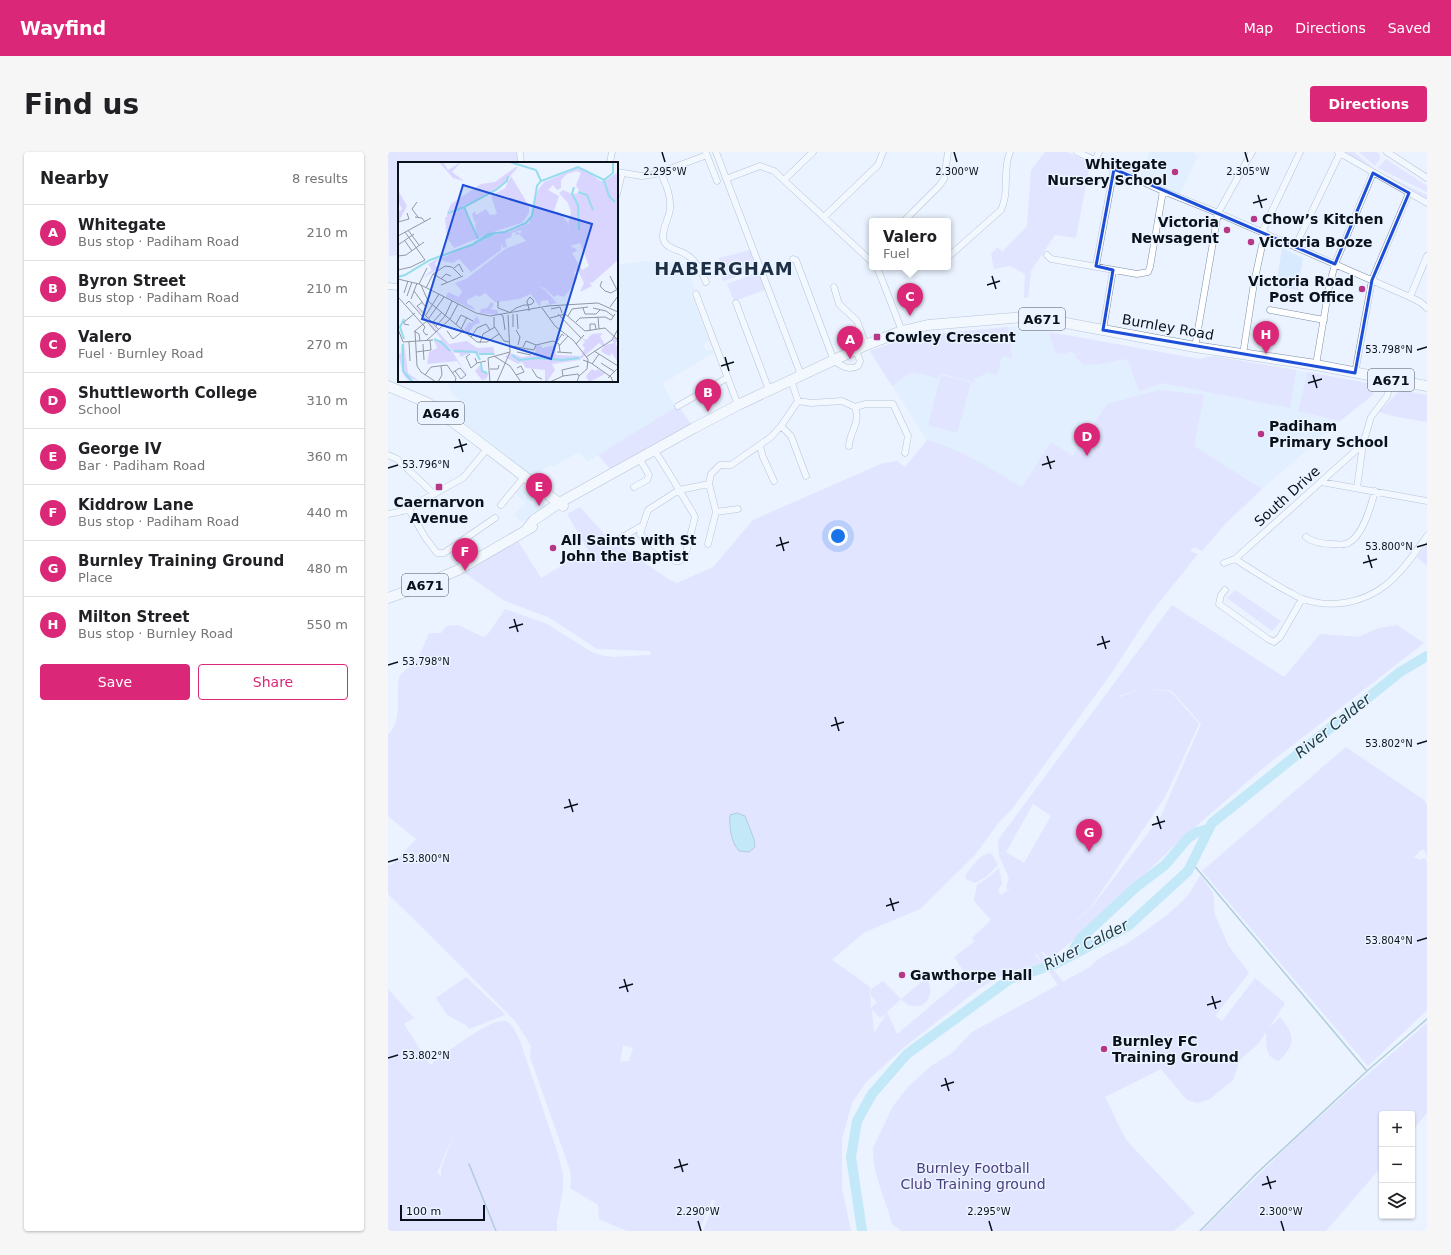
<!DOCTYPE html>
<meta charset="utf-8">
<style>
body{margin:0;font-family:"DejaVu Sans",sans-serif;background:#f6f6f6;color:#202124}
.controls{position:absolute;right:12px;bottom:12px;display:grid;overflow:hidden;border-radius:4px;box-shadow:0 1px 3px #0004}
.controls button{width:36px;height:36px;display:grid;place-items:center;padding:0;border:0;border-bottom:1px solid #e0e0e0;background:#fff;color:#202124;font:20px sans-serif}
.scale{position:absolute;left:12px;bottom:10px;width:85px;box-sizing:border-box;padding-left:4px;border:2px solid #09111a;border-top:0;font-size:11px;line-height:14px;white-space:nowrap;color:#09111a;-webkit-text-stroke:3px #eaf3ff;paint-order:stroke}
.you{position:absolute;left:450px;top:384px;width:14px;height:14px;margin:-10px;border:3px solid #fff;border-radius:50%;background:#1a73e8;box-shadow:0 0 0 6px #1a73e833}
.badge{display:grid;place-items:center;width:26px;height:26px;border-radius:50%;background:#db2777;color:#fff;font-size:13px;font-weight:700}
.pin{position:absolute;translate:-50% -33px;filter:drop-shadow(0 1px 2px #0008)}
.pin::after{content:'';position:absolute;top:21px;width:14px;height:12px;background:inherit;clip-path:polygon(0 0,100% 0,50% 100%)}
.popup{position:absolute;left:481px;top:66px;width:82px;height:52px;box-sizing:border-box;display:grid;place-content:center;border-radius:4px;background:#fff;filter:drop-shadow(0 1px 3px #0005);font-size:13px;white-space:nowrap;color:#757577}
.popup b{font-size:15px;color:#202124}
.popup::after{content:'';position:absolute;left:50%;top:100%;margin-left:-8px;border:8px solid transparent;border-top-color:#fff}
.list{margin:0;padding:0;list-style:none}
h2{display:flex;justify-content:space-between;align-items:center;height:52px;margin:0;padding:0 16px;font-size:17px}
h2 small{font-size:13px;font-weight:400;color:#757577}
.list li{display:grid;grid-template-columns:26px 1fr auto;gap:12px;align-items:center;box-sizing:border-box;height:56px;padding:0 16px;border-top:1px solid #e0e0e0}
.list b{display:block;font-size:15px;white-space:nowrap}
.list p{margin:0;font-size:13px;white-space:nowrap;color:#757577}
.list em{font-size:13px;font-style:normal;color:#757577}
.actions{display:flex;gap:8px;padding:12px 16px}
.actions a{flex:1;padding:9px 0;border:1px solid #db2777;border-radius:4px;text-align:center;font-size:14px;color:#db2777}
.actions .main{background:#db2777;color:#fff}
.icon{flex:none;width:22px;height:22px;fill:none;stroke:currentColor;stroke-width:2;stroke-linecap:round;stroke-linejoin:round}
.map{position:relative;flex:none;width:1039px;height:1079px;overflow:hidden;border-radius:4px}
header{display:flex;align-items:center;gap:24px;box-sizing:border-box;height:56px;padding:0 20px;background:#db2777;color:#fff}
header strong{font-size:19px}
nav{display:flex;gap:22px;margin-inline-start:auto;font-size:14px}
.intro{display:flex;align-items:center;justify-content:space-between;box-sizing:border-box;height:96px;padding:0 24px}
h1{margin:0;font-size:28px}
.button{padding:10px 18px;border-radius:4px;background:#db2777;color:#fff;font-size:14px;font-weight:700}
main{display:flex;gap:24px;padding:0 24px}
aside{flex:1;background:#fff;border-radius:4px;box-shadow:0 1px 3px #0004}
.map>svg:first-child{display:block}
.built{fill:#d8eafe}
.green{fill:#dad5ff;fill-rule:evenodd}
.water{fill:#95dced;stroke:#6b9fae}
.lines{fill:none;stroke-linecap:round;stroke-linejoin:round}
.stream{stroke:#6b9fae;stroke-width:1.5}
.river{stroke:#95dced;stroke-width:10}
.minor-casing{stroke:#788ea7;stroke-width:7}
.primary-casing{stroke:#788ea7;stroke-width:11}
.minor{stroke:#fff;stroke-width:6}
.primary{stroke:#fff;stroke-width:10}
.marked{fill:none;stroke:#1d4ed8;stroke-width:3;stroke-linejoin:round}
.ticks{fill:none;stroke:#09111a;stroke-width:1.5}
.poi-dot{fill:#b63785;stroke:#eaf3ff;stroke-width:1.5}
.labels{text-anchor:middle;dominant-baseline:central;stroke-width:3;stroke-linejoin:round;paint-order:stroke}
.shield{fill:#eaf3ff;stroke:#4c555f;stroke-width:1}
.shield-label{font-size:13px;font-weight:bold;fill:#09111a}
.poi-label{font-size:14px;font-weight:bold;fill:#09111a;stroke:#eaf3ff;text-anchor:start}
.street-label{font-size:14px;fill:#09111a;stroke:#eaf3ff}
.park-label{font-size:14px;fill:#4b3e7e;stroke:#eaf3ff}
.water-label{font-size:15px;font-style:italic;fill:#193c43;stroke:#eaf3ff}
.district-label{font-size:18px;font-weight:bold;letter-spacing:1px;fill:#1c2f44;stroke:#eaf3ff}
.inset-river{fill:none;stroke:#95dced;stroke-width:2}
.inset-road{fill:none;stroke:#9099a3;stroke-width:1}
.view{fill:#1d4ed8;fill-opacity:0.15;stroke:#1d4ed8;stroke-width:2}
.inset-edge{fill:none;stroke:#09111a;stroke-width:2}
.ticks-label{font-size:10px;text-anchor:middle;fill:#09111a;stroke:#eaf3ff;stroke-width:3;stroke-linejoin:round;paint-order:stroke}
</style>
<header>
<strong>Wayfind</strong>
<nav><a>Map</a><a>Directions</a><a>Saved</a></nav>
</header>
<div class="intro"><h1>Find us</h1><a class="button">Directions</a></div>
<main>
<aside>
<h2>Nearby<small>8 results</small></h2>
<ul class="list">
<li><span class="badge">A</span><div><b>Whitegate</b><p>Bus stop · Padiham Road</p></div><em>210 m</em></li>
<li><span class="badge">B</span><div><b>Byron Street</b><p>Bus stop · Padiham Road</p></div><em>210 m</em></li>
<li><span class="badge">C</span><div><b>Valero</b><p>Fuel · Burnley Road</p></div><em>270 m</em></li>
<li><span class="badge">D</span><div><b>Shuttleworth College</b><p>School</p></div><em>310 m</em></li>
<li><span class="badge">E</span><div><b>George IV</b><p>Bar · Padiham Road</p></div><em>360 m</em></li>
<li><span class="badge">F</span><div><b>Kiddrow Lane</b><p>Bus stop · Padiham Road</p></div><em>440 m</em></li>
<li><span class="badge">G</span><div><b>Burnley Training Ground</b><p>Place</p></div><em>480 m</em></li>
<li><span class="badge">H</span><div><b>Milton Street</b><p>Bus stop · Burnley Road</p></div><em>550 m</em></li>
</ul>
<div class="actions"><a class="main">Save</a><a>Share</a></div>
</aside>
<div class="map">
<svg width="1039" height="1079" viewBox="0 0 1039 1079">
<rect width="100%" height="100%" fill="#eaf3ff"/>
<!-- built -->
<path class="built" d="M762,0h42l6,4 -18,38 -41,-17z
M894,96l21,10 -5,32 -22,-4z
M257,109l41,3 9,26 -5,2 20,49 -7,3 3,7 7,-1 1,2 -52,32 15,25 -89,52 -9,-9 -26,14h-4l-17,10 -76,-59 11,-11 -15,-12 -4,-13h169v-116z
M620,175h34l4,1 3,4 150,27 14,-3 165,29 -7,5 3,4 -34,27 -78,68 -36,34 -24,28 -8,-4 -33,34 -139,-94 -38,-22 -42,-21 -15,-4 -57,-89 42,-15z
M134,332l19,14 6,8 -12,11 -13,5 -9,-7 13,-12 -11,-10z"/>
<!-- green -->
<path class="green" d="M0,0h129l2,11h-120v92l-10,1z
M657,0h22l23,11 -14,75 -21,-3 -24,36 -3,27h-4l1,-24 -15,-8 -16,3 -3,-15 7,-7 4,5 25,-26 4,-56z
M954,0h12l19,16 -2,1z
M971,0h18l3,4v3l-5,7z
M998,7l41,27v6l-49,-24z
M989,19l50,24v7l-50,-29z
M362,98l7,19 -33,12 -2,-2 -3,-21z
M371,120l6,18 -31,11 -7,-17z
M620,175l4,31 -10,-2 -5,20 -8,-4 -15,7 1,4 -35,-10 -2,5 -26,-6 -20,14 -22,-35 42,-15z
M661,180l150,27 14,-3 83,14 -6,38 -129,-25 -22,9 -10,-30 -5,-3 -26,5 -13,1 -9,-7v-3l-6,-4 -6,3 -9,-1z
M920,220l70,13 -7,5 3,4 -34,27 -42,-10z
M553,223l30,8 -14,50 -29,-8z
M772,238l44,5 -10,51 68,43 -36,34 -24,28 -8,-4 -4,4 8,3 -49,61 -36,56 -101,138 -12,12 -26,35 -54,53 -57,24 -31,27 38,27 1,21 6,-6 -6,-6v-7l12,-8 18,18 25,-21c9,12 3,31 -14,28 -5,-1 -8,-4 -11,-7l-14,13 10,22 61,-51 7,-10 -11,-16 21,-16 -3,-3 19,-18 -17,-19 3,-16 12,-8 10,-9 3,15 -4,8 3,4 19,-13 -13,8 -1,-3 3,-9 -10,-22 -1,-16 174,-235 112,72 36,-43 38,3 21,-9 18,-3 27,18 -162,126 -84,73 -85,82 -43,35 -8,-8 50,-44 69,-91 40,-92 -29,-33 -28,-3 -23,7 -3,4 4,-3 22,-8 27,4 28,32 -34,73 -74,110 -50,45 22,30 27,-15c10,-12 27,-17 39,-25 20,-13 44,-30 60,-48 4,-6 8,-13 11,-19l13,18 2,22 13,30 21,28 -34,43 7,5 33,-43 30,25 -16,25 11,-11c15,18 16,27 -1,44 -15,-4 -12,-17 -13,-29l-8,12 -18,16 -7,20 -23,19 -13,4 -10,-3 -26,-31 -56,28 21,43 69,73 -21,18h-273l-9,-7c-6,-25 -20,-50 -19,-76l20,-42 16,-20 22,-20 21,-13 20,-21 86,-47 -21,-30 -3,-1 8,9 -36,10 -26,15 -77,60 -37,34 -14,21 -10,36v49l9,43h-148l12,-30 -3,-2 -13,32h-72l-28,-12 -1,-14 -28,-17 1,-7 -1,-11 -40,-113 1,-11 -15,-24 -74,-75 -54,-53v-30l3,2 25,-27 -28,-23v-81c16,-15 6,-41 12,-60l18,-16 11,-26h12l5,-7 12,-1 25,12 5,-3 17,-25 42,15 43,27 10,4 13,2 38,-2 -1,-4 -53,-2 -47,-31 -47,-18 -38,-27 53,-32 23,37 47,-28 -21,-36 13,-7 26,29 62,43 9,4 36,-16 40,-47 130,-57 14,-2 8,6 22,-27c33,8 65,30 95,47l29,-45 22,14 34,-52zM645,652l18,12 -27,47 -18,-11zM484,858l8,8 6,-4 -12,20zM235,893l10,3 -4,13 -9,1z
M1012,238l27,5v27l-30,-5 -18,-5z
M290,254l16,22 -81,44 -15,-17z
M1039,392v22l-10,-9z
M847,438l46,31 -9,10 -45,-33z
M958,595l78,53 3,5v51l-3,-7 -6,3v2l-4,2 1,3 2,-1 2,2 6,-2 2,4v148l-59,56 -166,-195z
M601,701l3,1 6,11 -12,12 -11,6 -9,-4 -1,-3c6,-8 14,-21 24,-23z
M78,825l36,34 3,4 -36,14 -3,-4 -19,-10 -11,-17z
M0,837l26,29 -10,6 26,41c12,-9 63,-49 76,-44 7,3 11,14 14,20l38,113 5,20v15l-6,33v9h-169zM66,981l-13,36v7l-4,-3z
M1039,871v90l-15,18v-17h-30v52l-56,65h-124l99,-98 52,-46z"/>
<!-- water -->
<path class="water" d="M349,661l8,3 9,23 1,8 -6,5 -10,-1c-8,-9 -10,-24 -9,-36z"/>
<g class="lines">
<!-- stream -->
<path class="stream" d="M804,711l175,208 -110,102 -57,58
M979,919l60,-52
M81,1012l27,67"/>
<!-- river -->
<path class="river" d="M681,805l11,-18 56,-52 29,-22 23,-27 9,-6 12,-3
M474,1079l-11,-74 6,-36 15,-27 35,-40 103,-75 45,-15 73,-38 60,-55 24,-48 188,-151 27,-16"/>
<defs>
<path id="minor" d="M132,0l1,11
M328,0l85,223
M689,0l86,39 55,22 192,84 10,5 7,6
M950,0l89,51
M999,0l40,26
M318,1l11,28
M707,8l4,-8
M222,11l2,-11
M229,20l25,4 14,-2 51,-19
M273,21c5,12 10,22 9,36 -1,10 -10,23 -6,32 3,8 16,9 23,14 10,6 15,18 19,27
M338,27l34,-13 14,5 98,91
M396,28l29,-28
M229,42l5,-21
M436,65l54,-52 5,-13
M516,69l35,-35 5,-7 4,-27
M907,95l45,-94
M659,103l4,4 6,1 80,14 11,-2 2,-5 13,-76
M560,105l53,-47c9,-18 1,-40 9,-58
M405,107l3,1 38,101c8,5 15,10 24,5l2,-5 -4,-11
M708,114l18,-97
M489,115l25,64
M0,134l11,1
M446,135l5,17 18,17 9,24
M308,142l42,111
M1022,145l17,-41
M348,151l33,87
M882,158l54,10
M715,178l10,-60
M807,195l23,-134 34,-61
M855,202l11,-71 9,-42 1,-13 36,-76
M928,213l13,-78 6,-23 38,-91
M967,221l17,-93 37,-87
M410,249l13,2 31,-2 13,6
M290,254l49,-28
M467,255l11,-3h27l15,32 -3,17
M393,274l10,10 15,40
M372,294l3,11 11,24
M461,294c0,-13 12,-23 6,-39
M266,298c14,20 26,42 39,63l2,4 -10,40 -6,4h-4l-32,-24 -3,-3 8,-24 31,-20 30,-6
M0,303l9,4 37,35
M933,330l106,19
M246,335l13,-7 2,-5 -10,-17
M969,336l6,-44 8,-27 16,-21 4,-16
M113,353l23,-28
M20,356l17,29 12,16h7l51,-35
M328,360l22,-3
M0,362l15,-3 60,-33 24,-29
M918,385c8,6 16,7 26,7 4,0 9,1 13,0 17,-4 26,-38 30,-53
M231,387l24,-14
M320,392l8,-32 -7,-28 2,-10 9,-9h11l40,-28 10,-11 17,-25 -7,-21
M847,407c17,11 34,22 52,32 5,2 10,6 16,8 28,10 60,4 83,-14 16,-13 29,-32 41,-49
M836,411l11,-4 128,-115
M837,438l-4,5 -2,9 49,35 6,3 6,-5 22,-38"/>
<path id="primary" d="M0,234l40,17 135,103
M138,378l8,-10 25,-17 135,-75 44,-23 128,-60 36,-14 26,-6 95,-8 21,2 151,28 121,18 111,21
M0,446l28,-10 42,-18 74,-43"/>
</defs>
<!-- minor casing -->
<use href="#minor" class="minor-casing"/>
<!-- primary casing -->
<use href="#primary" class="primary-casing"/>
<!-- minor -->
<use href="#minor" class="minor"/>
<!-- primary -->
<use href="#primary" class="primary"/>
</g>
<!-- marked area -->
<path d="M0 0H1039V1079H0ZM726,17l221,95 38,-91 36,20 -37,87 -17,93 -252,-43 10,-60 -17,-4z" fill="#eaf3ff" fill-opacity=".55" fill-rule="evenodd"/>
<path class="marked" d="M726,17l221,95 38,-91 36,20 -37,87 -17,93 -252,-43 10,-60 -17,-4z"/>
<!-- ticks -->
<path class="ticks" d="M274,0l3,10M566,0l3,10M857,0l3,10M870,43l4,13M865,51l14,-4M604,124l4,13M599,133l13,-4M1029,198l10,-3M337,205l4,14M333,214l13,-4M925,223l4,13M920,231l14,-4M71,287l4,13M66,296l13,-4M659,304l4,13M654,313l13,-4M0,316l10,-3M392,385l4,14M388,394l13,-4M1029,395l10,-3M980,403l4,13M975,411l14,-4M126,467l4,13M121,476l14,-4M714,484l4,13M709,493l13,-4M0,513l10,-3M447,565l4,14M443,574l13,-4M1029,592l10,-3M181,647l4,13M176,656l14,-4M769,664l4,13M764,673l13,-4M0,710l10,-3M502,746l4,13M498,754l13,-4M1029,789l10,-3M236,827l4,13M231,836l14,-4M824,844l4,13M819,853l14,-4M0,906l10,-3M557,926l4,13M553,934l13,-4M291,1007l4,13M286,1016l14,-4M879,1024l4,13M874,1033l14,-4M310,1069l3,10M601,1069l3,10M893,1069l3,10"/>
<!-- markers -->
<g class="poi-dot">
<circle cx="787" cy="20" r="4"/>
<circle cx="866" cy="67" r="4"/>
<circle cx="839" cy="78" r="4"/>
<circle cx="863" cy="90" r="4"/>
<circle cx="974" cy="137" r="4"/>
<rect x="485" y="181" width="8" height="8" rx="2"/>
<circle cx="873" cy="282" r="4"/>
<rect x="47" y="331" width="8" height="8" rx="2"/>
<circle cx="165" cy="396" r="4"/>
<circle cx="514" cy="823" r="4"/>
<circle cx="716" cy="897" r="4"/>
</g>
<g class="labels">
<!-- shield labels -->
<g class="shield">
<rect x="631" y="156" width="46" height="22" rx="3"/>
<rect x="980" y="217" width="46" height="22" rx="3"/>
<rect x="30" y="250" width="46" height="22" rx="3"/>
<rect x="14" y="422" width="46" height="22" rx="3"/>
</g>
<g class="shield-label">
<text x="654" y="167">A671</text>
<text x="1003" y="228">A671</text>
<text x="53" y="261">A646</text>
<text x="37" y="433">A671</text>
</g>
<!-- poi labels -->
<g class="poi-label">
<text x="779" y="12" text-anchor="end">Whitegate<tspan x="779" dy="16">Nursery School</tspan></text>
<text x="874" y="67">Chow’s Kitchen</text>
<text x="831" y="70" text-anchor="end">Victoria<tspan x="831" dy="16">Newsagent</tspan></text>
<text x="871" y="90">Victoria Booze</text>
<text x="966" y="129" text-anchor="end">Victoria Road<tspan x="966" dy="16">Post Office</tspan></text>
<text x="497" y="185">Cowley Crescent</text>
<text x="881" y="274">Padiham<tspan x="881" dy="16">Primary School</tspan></text>
<text x="51" y="350" text-anchor="middle">Caernarvon<tspan x="51" dy="16">Avenue</tspan></text>
<text x="173" y="388">All Saints with St<tspan x="173" dy="16">John the Baptist</tspan></text>
<text x="522" y="823">Gawthorpe Hall</text>
<text x="724" y="889">Burnley FC<tspan x="724" dy="16">Training Ground</tspan></text>
</g>
<!-- street labels -->
<g class="street-label">
<text transform="translate(780 175) rotate(10)">Burnley Road</text>
<text transform="translate(899 344) rotate(-42)">South Drive</text>
</g>
<!-- park labels -->
<g class="park-label">
<text x="585" y="1016">Burnley Football<tspan x="585" dy="16">Club Training ground</tspan></text>
</g>
<!-- water labels -->
<g class="water-label">
<text transform="translate(945 574) rotate(-39)">River Calder</text>
<text transform="translate(698 793) rotate(-27)">River Calder</text>
</g>
<!-- district labels -->
<g class="district-label">
<text x="336" y="116">HABERGHAM</text>
</g>
</g>
<!-- overview -->
<g transform="translate(10 10)">
<rect width="220" height="220" fill="#eaf3ff"/>
<path d="M41,0h4l5,8 13,-8 -9,10 12,9 -11,-3zM118,5h2l-19,22 -51,24 16,-5 13,29 -2,-13 6,-5 -6,4 -3,-9 3,-3 1,4 10,-6 4,6 7,-1 -6,-18 14,-8 6,-12 18,30v7l-7,10 -23,7 1,3 9,-1 20,-9 9,-33 6,-8 34,-14 6,1 16,12h5l13,-9v88l-26,23 -3,-1 3,4 -12,6 4,-9 -6,-13 -4,2 3,6 -1,4 -12,15 -7,-2 -3,2 -10,-9 -7,-2 7,3 13,14 -8,2 -1,-5 -7,1 -1,6 -9,-13 -12,5 -24,3 -10,-9 -6,4 -2,-2 -10,5v4l5,2 4,5 -30,-14 2,-5 11,5 3,-6 -7,-8 11,-4 39,-30 21,-8 -7,-7 -4,1 1,-3 5,1v-3l-9,3 -1,4 -6,3 2,7 -4,1 -1,-5 -1,7 -30,22 -12,-13 -6,4 -10,-2 -2,-3 59,-25 -1,-3 -45,18 -7,-10 -2,-21h2v-4l4,-9 30,-20 14,-2zM179,9l4,2 -5,12 4,8 -8,1 -9,-4 -4,3 9,10 3,9 -3,13 1,22 -1,-24 -9,-11 -5,-1 5,-15 -11,-6 5,-5 4,5 4,-2v-8l6,-6zM182,81l9,23 -7,4 7,11 -17,-28 5,-2 -1,-2 -6,-3zM1,30l8,14 -8,15 -1,-9 4,-3 -4,-8zM41,96l-4,6 3,5 -15,9 9,-8 -4,-6zM13,138l38,44 18,-3 10,7 16,-1 2,8 -25,-2 -9,4 -2,-4h-5l-9,-13 22,35 -10,-14 -30,3 2,-12 8,-4 -3,-8h8zM93,140l3,2 -3,5 6,1 2,5 -19,-2 1,-4 6,-1zM79,154l3,7 -6,2 -6,9 -4,-4 5,-8 2,1zM205,171l-3,3 5,9 9,-2 -2,-3 3,-3 3,3 -3,4 3,3v15l-6,-9 -2,3 -7,-3 -2,-3 3,-3 -5,-4 -19,17 -28,4 3,6 -7,10 1,2h-4v-12l-19,-2 -4,-6 -4,2 -13,-7 6,-4 10,4 10,-1 4,-2 1,-8 5,-1 1,3 13,-3 1,10 25,1 4,-8 -3,-3 3,-3 -3,-4 4,2 6,-6zM6,181l4,30 12,9 -9,-4 -2,3 -5,-5 -6,-22 3,-1v-8zM83,202l1,7 7,2 -3,6 -4,1 -7,-9zM194,207l4,2 1,-2 8,4 -2,2 -14,7 -3,-6z" fill="#dad5ff" fill-rule="evenodd"/>
<path class="inset-river" d="M112,0l26,8 5,11M206,18l5,16 6,6M176,25l-2,7 6,11 1,25M180,30l9,3 6,15M50,51l16,-6M80,77l-14,-32 32,-17 11,-9 1,-5M76,81l22,-10M0,115l7,-2 25,-15 44,-16 14,-10 17,-2 21,-9 6,-7 5,-30 4,-5 37,-14 26,13 9,-7v-11M6,177l-4,-12 4,-8M36,177l7,3 9,9M5,182v27l10,11M56,189l22,1 4,8M81,192h15M114,193l7,5 19,-2 24,2 17,-2M83,201l1,8 5,2"/>
<path class="inset-road" d="M19,40l-5,7 6,8M17,55l7,1 3,4M0,60l11,-3 -2,-6M10,68l11,15M0,74l33,-18M7,79l7,10M0,83l16,-11M0,94l8,-1 18,-13M56,106l5,-4 4,8M0,108l13,-3 14,-7 -20,-28M35,112l14,8M212,114l8,16M0,117l21,5 57,29 14,3 58,-10M43,117l5,-5 5,2M204,119l-2,5 5,5 6,2 5,-3M21,122l8,-16M23,123l7,16 49,41h10l12,-8M43,123l22,-9M28,126l7,-14 12,-8 7,1 9,9M16,129l11,15M6,131l4,-12M9,134l5,-14M0,135l27,30 -2,4 3,4 2,-1M13,137l6,-16M100,139v7l11,4M25,140l-6,4 22,24M8,142l3,-3 27,31M149,144l51,-3 20,9M212,145l8,-11M144,146l13,18 18,14 15,19 -1,10 -8,7 -2,6M185,146l2,6h11l4,-4M195,146l13,3 7,5M153,147l9,-2 2,6M111,151l7,-5 8,-3h4l4,-1 2,-3 -4,-4 -3,4v1l1,3 1,5v1M102,152l3,2 2,14M115,152v13M119,152l1,15M160,152l23,24M28,153l13,-21M170,154l4,-7 16,-2M96,155v9l10,15 6,1M200,155l1,12M31,156l15,-21M152,156l15,-4 20,17 20,-3 13,12M29,159l-12,10 2,35 4,6 15,10M35,160l9,-10M178,160l4,-4 25,-1 6,3 4,-6M58,162l5,-9 12,6M11,163l-5,-1v-2l11,-9M38,164l9,-10 7,-15M0,167l5,13 30,-2M63,167l6,-12M118,168l4,7 -2,8M16,169l5,3 1,7M49,169l6,8 10,-8M192,169v-7h5l1,5M73,175l6,-9 9,-4 4,6M28,179l24,-22 8,-15M11,180l1,19M159,180l5,-8 2,2M82,181l3,-9 12,-7M25,182l1,16M178,182l8,-9M113,184l23,4 2,-5 17,-4 6,3 1,8M161,184l9,-10M125,185l3,-6 10,4M196,189l24,15M18,190l15,-2 -1,-10M119,190l14,3M159,190l15,1M72,192l-4,3 5,11 6,-5M96,194l16,10 11,16M188,195l26,-17 6,-11M77,196l2,5 9,-2M185,198l8,3 20,14 2,5M203,201l14,9M194,202l7,-10M92,207h8l1,-4M134,207l5,8 5,2M54,211l6,-4 2,-1 6,7 -5,4 -6,-8M27,213l6,-8 16,-2 9,13 -1,4M118,213l8,-3 -3,-6 -4,2M165,214l-1,-6 17,-4M210,216l10,-10M40,220l4,-7 -1,-9M92,220l-2,-24 22,-6M99,220l13,-30 -2,-37M152,220l13,-6 15,-2 1,2"/>
<path class="view" d="M65,23l129,39 -41,135 -129,-40z"/>
<rect width="220" height="220" class="inset-edge"/>
</g>
<g class="ticks-label">
<text x="277" y="23">2.295°W</text>
<text x="569" y="23">2.300°W</text>
<text x="860" y="23">2.305°W</text>
<text x="1001" y="201">53.798°N</text>
<text x="38" y="316">53.796°N</text>
<text x="1001" y="398">53.800°N</text>
<text x="38" y="513">53.798°N</text>
<text x="1001" y="595">53.802°N</text>
<text x="38" y="710">53.800°N</text>
<text x="1001" y="792">53.804°N</text>
<text x="38" y="907">53.802°N</text>
<text x="310" y="1063">2.290°W</text>
<text x="601" y="1063">2.295°W</text>
<text x="893" y="1063">2.300°W</text>
</g>
</svg>
<div class="controls">
<button>+</button>
<button>−</button>
<button><svg class="icon" aria-label="layers" viewBox="0 0 24 24"><path d="M12 4l9 5-9 5-9-5zM3 14l9 5 9-5"/></svg></button>
</div>
<div class="scale">100 m</div>
<div class="you"></div>
<div class="pin badge" style="left:462px;top:207px">A</div>
<div class="pin badge" style="left:320px;top:260px">B</div>
<div class="pin badge" style="left:522px;top:164px">C</div>
<div class="popup"><b>Valero</b>Fuel</div>
<div class="pin badge" style="left:699px;top:304px">D</div>
<div class="pin badge" style="left:151px;top:354px">E</div>
<div class="pin badge" style="left:77px;top:419px">F</div>
<div class="pin badge" style="left:701px;top:700px">G</div>
<div class="pin badge" style="left:878px;top:202px">H</div>
</div>
</main>
